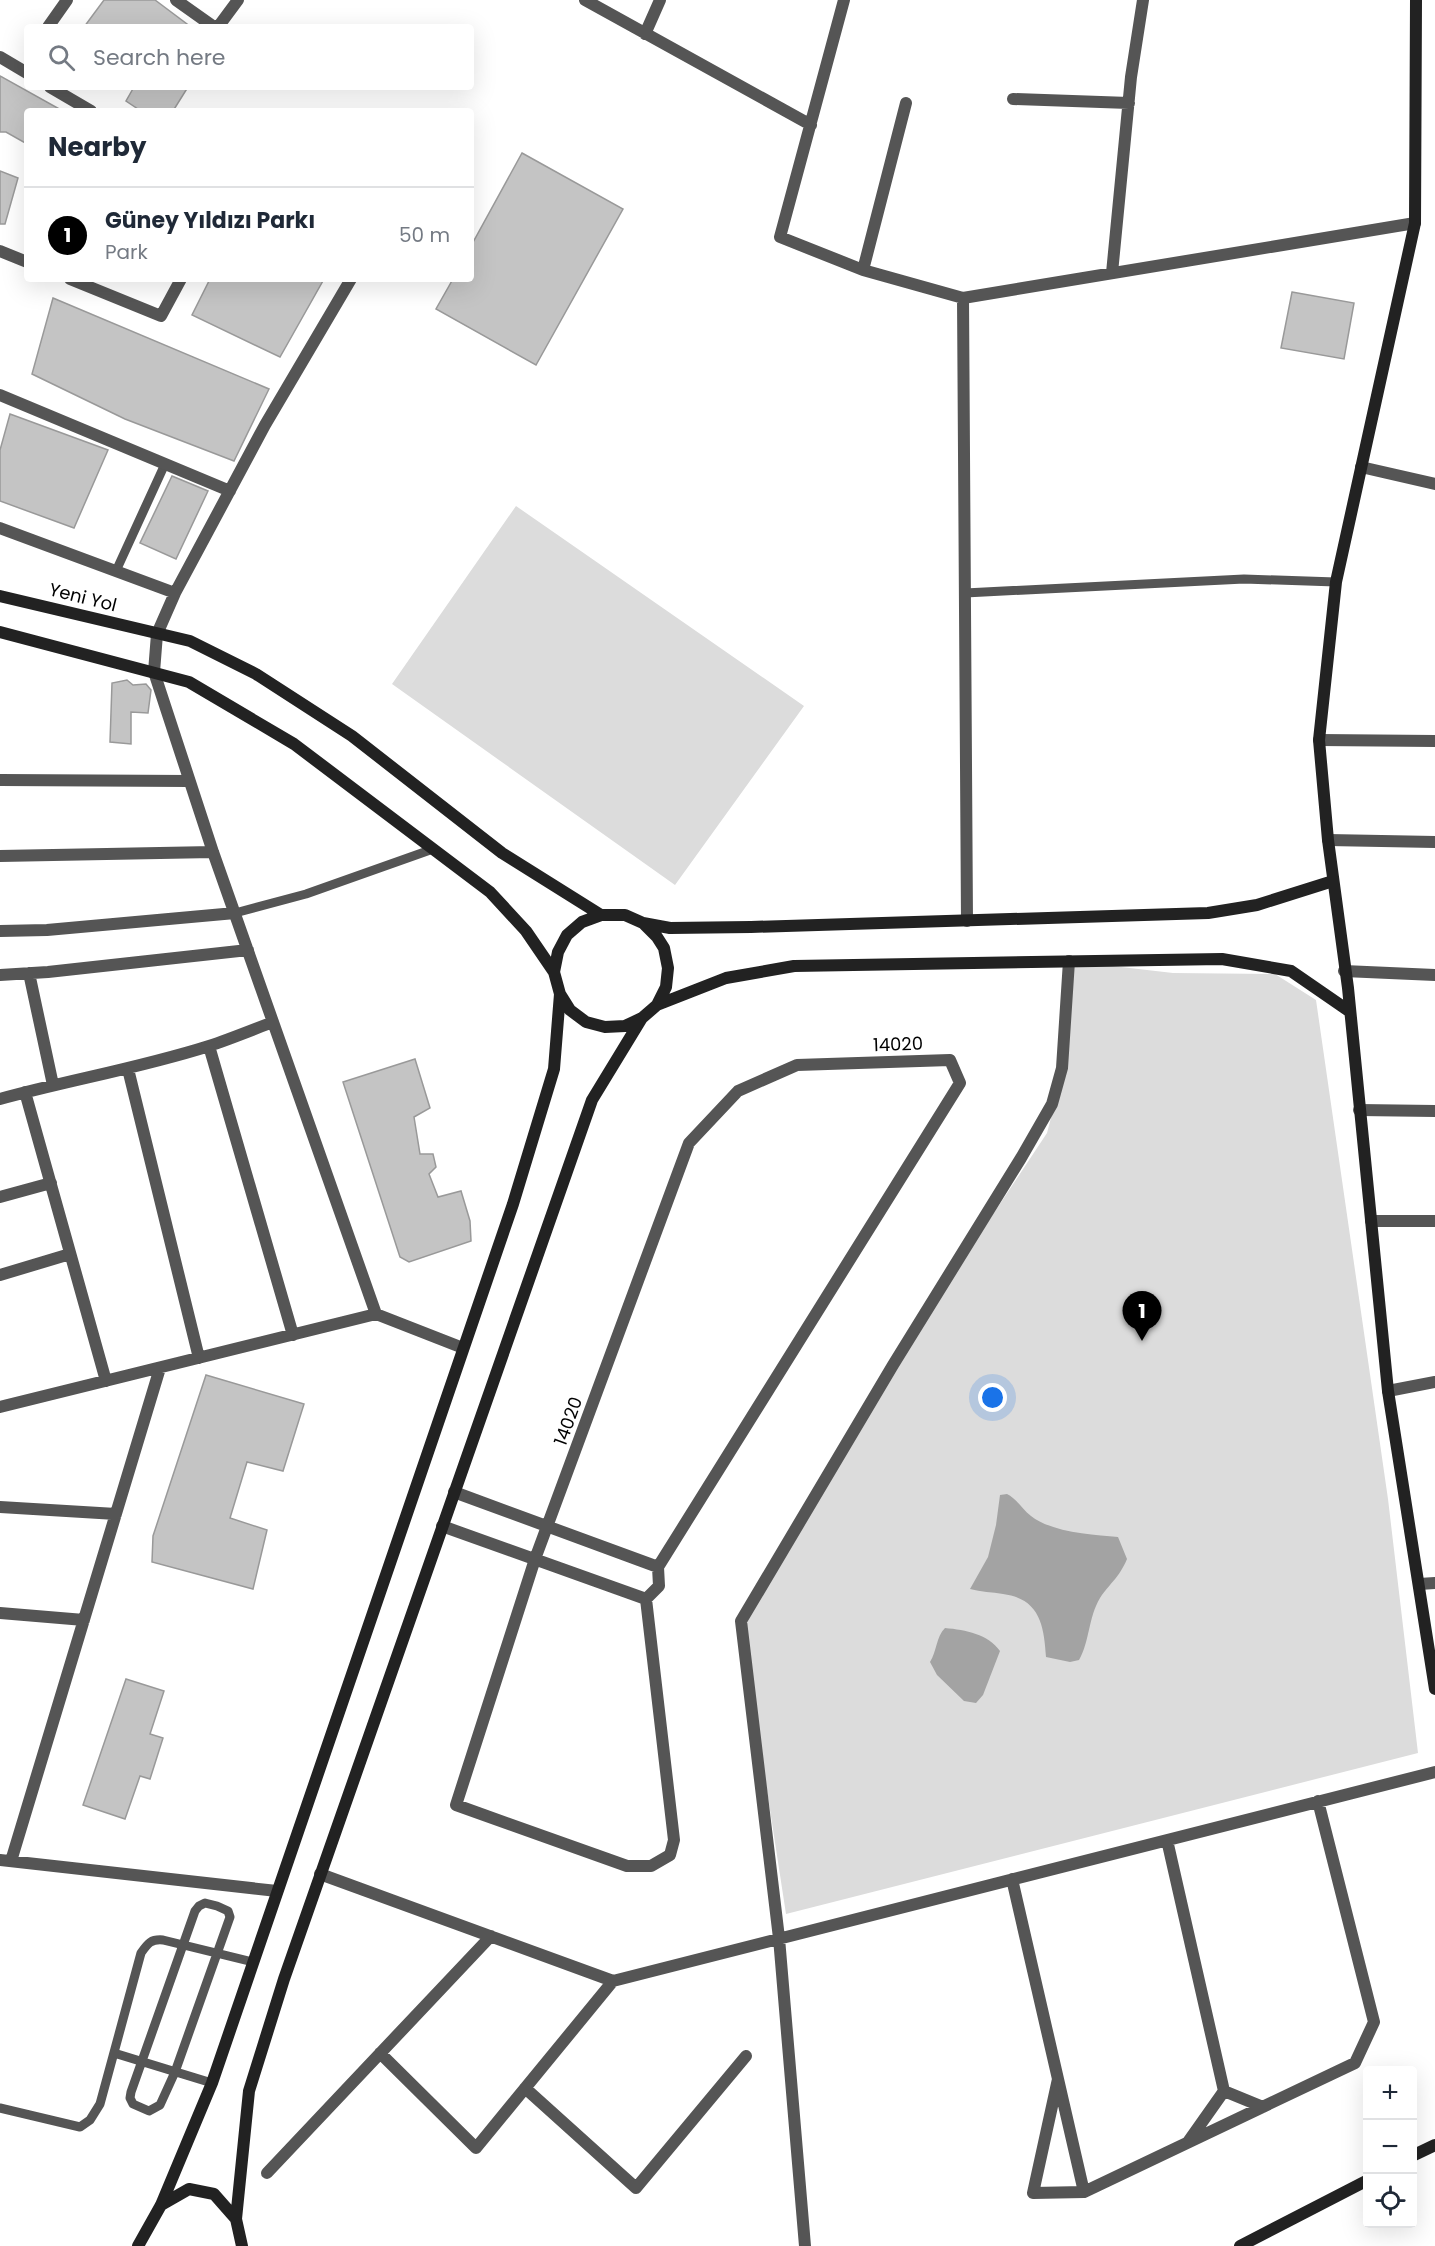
<!DOCTYPE html>
<meta charset="utf-8">
<style>
body{margin:0;font-family:Poppins,sans-serif;background:#f2f2f3;color:#1f2937}
.controls{position:absolute;right:18px;bottom:18px;display:grid;overflow:hidden;border-radius:6px;box-shadow:0 6px 24px #0002}
.controls button{width:54px;height:54px;display:grid;place-items:center;padding:0;border:0;border-bottom:2px solid #e0e1e3;background:#fff;color:#1f2937;font:30px sans-serif}
.you{position:absolute;left:993px;top:1398px;width:21px;height:21px;margin:-15px;border:4px solid #fff;border-radius:50%;background:#1a73e8;box-shadow:0 0 0 9px #1a73e833}
.badge{display:grid;place-items:center;width:39px;height:39px;border-radius:50%;background:#000;color:#fff;font-size:20px;font-weight:700}
.pin{position:absolute;translate:-50% -50px;filter:drop-shadow(0 2px 3px #0008)}
.pin::after{content:'';position:absolute;top:32px;width:21px;height:18px;background:inherit;clip-path:polygon(0 0,100% 0,50% 100%)}
.list{margin:0;padding:0;list-style:none}
h2{display:flex;justify-content:space-between;align-items:center;height:78px;margin:0;padding:0 24px;font-size:26px}
h2 small{font-size:20px;font-weight:400;color:#747a83}
.list li{display:grid;grid-template-columns:39px 1fr auto;gap:18px;align-items:center;box-sizing:border-box;height:96px;padding:0 24px;border-top:2px solid #e0e1e3}
.list b{display:block;font-size:22px;white-space:nowrap}
.list p{margin:0;font-size:20px;white-space:nowrap;color:#747a83}
.list em{font-size:20px;font-style:normal;color:#747a83}
.icon{flex:none;width:33px;height:33px;fill:none;stroke:currentColor;stroke-width:2;stroke-linecap:round;stroke-linejoin:round}
.map{position:relative;flex:none;width:1435px;height:2246px;overflow:hidden}
.search{position:absolute;background:#fff;box-shadow:0 6px 24px #0002;left:24px;top:24px;width:450px;height:66px;display:flex;align-items:center;gap:15px;box-sizing:border-box;padding:0 21px;border-radius:6px;color:#747a83;font-size:22px}
.panel{position:absolute;background:#fff;box-shadow:0 6px 24px #0002;left:24px;top:108px;width:450px;height:174px;border-radius:6px}
.map>svg:first-child{display:block}
.green{fill:#dcdcdc}
.water{fill:#a3a3a3}
.building{fill:#c4c4c4;stroke:#999;stroke-width:1.5}
.lines{fill:none;stroke-linecap:round;stroke-linejoin:round}
.lane{stroke:#555;stroke-width:9}
.street{stroke:#555;stroke-width:12}
.secondary{stroke:#222;stroke-width:12}
.labels{text-anchor:middle;dominant-baseline:central;stroke-width:4.5;stroke-linejoin:round;paint-order:stroke}
.street-label{font-size:18px;fill:#000;stroke:#fff}
</style>
<div class="map">
<svg width="1435" height="2246" viewBox="0 0 1435 2246">
<rect width="100%" height="100%" fill="#fff"/>
<!-- green -->
<path class="green" d="M516,506l288,200 -129,179 -283,-201z
M1069,961l104,12 102,1 41,26 72,499 30,254 -632,161 -45,-293 152,-256 154,-232 20,-76z"/>
<!-- water -->
<path class="water" d="M1007,1494c10,5 15,15 24,22 20,16 61,19 87,21l9,22c-8,19 -17,24 -27,39 -12,20 -10,43 -21,62l-9,2 -24,-5c-2,-31 -6,-58 -43,-63 -11,-2 -22,-2 -33,-5l18,-32 8,-32 4,-30z
M945,1628c21,2 43,6 55,23l-17,44 -7,8 -12,-2 -27,-26 -7,-13c7,-11 6,-25 15,-34z"/>
<!-- building -->
<path class="building" d="M104,0h51l36,27h-107z
M0,76l63,35h-36v33l-21,-12h-6z
M134,87h54l-15,24h-32l-15,-10z
M522,153l101,56 -87,156 -100,-56 17,-30h18v-33z
M0,171l18,7 -13,46h-5z
M210,279h114l-44,78 -88,-42z
M1292,292l62,11 -10,56 -63,-11z
M53,298l216,91 -35,72 -109,-42 -93,-45z
M10,414l98,36 -34,78 -74,-27v-51z
M172,476l36,15 -32,68 -36,-16z
M127,680l6,5 13,-1 5,6 -3,23 -17,-1v32l-21,-2 2,-59z
M415,1059l15,49 -16,9 6,37h13l3,13 -7,7 9,23 23,-6 9,30 1,20 -62,21 -9,-5 -57,-175z
M206,1375l98,29 -21,67 -36,-9 -17,56 37,12 -14,59 -101,-27 1,-26z
M126,1679l38,12 -14,43 13,4 -13,41 -10,-3 -15,43 -42,-14z"/>
<g class="lines">
<!-- lane -->
<path class="lane" d="M116,571l49,-107
M965,593l279,-14 92,3
M235,913l71,-19 127,-45
M205,1903l12,3 11,5 2,6 -55,155 -15,33 -11,6 -16,-7 -3,-6 1,-6 64,-181 4,-5z
M114,2053l98,30
M0,2108l80,19 10,-7 10,-16 41,-151c7,-10 10,-14 22,-13l90,22"/>
<!-- street -->
<path class="street" d="M176,0l38,27
M585,0l226,125
M844,0l-64,237 83,33 100,28 452,-75
M48,27l19,-27
M218,27l20,-27
M645,34l15,-34
M0,57l27,16
M50,87l41,24
M1013,99l116,4
M0,251l27,11
M863,270l43,-167
M1112,273l19,-196 12,-77
M70,279l91,37 20,-37
M351,279l-86,146 -90,168 -18,41 -3,38 59,180 163,462
M963,298l4,623
M0,395l230,96
M1361,467l74,17
M0,528l175,65
M1319,740l116,1
M0,780l189,1
M1328,840l107,2
M0,856l213,-4
M0,931l47,-1 188,-17
M1344,971l91,4
M29,973l24,112
M0,975l48,-3 200,-22
M209,1046l84,289
M128,1069l71,289
M25,1092l81,289
M0,1099c69,-19 140,-31 209,-53 21,-7 43,-16 64,-24
M1359,1110l76,1
M0,1197l51,-14
M1371,1221h64
M0,1275l70,-21
M1388,1391l47,-9
M0,1407l376,-93 87,34
M454,1492l204,75
M0,1507l116,7
M442,1526l204,73
M1419,1584l16,-1
M646,1599l28,241 -4,15 -19,11h-24l-171,-61 79,-246 154,-416 49,-52 59,-26 153,-5 10,23 -302,484
M646,1599l13,-13 -1,-19
M0,1613l84,7
M1167,1840l57,251
M0,1860l277,31
M11,1861l149,-493
M320,1874l293,107 822,-209
M1012,1879l72,313
M380,2053l96,95 137,-167
M1058,2079l-25,114 51,-1 271,-129 19,-41 -56,-221
M525,2088l111,100 110,-132
M1188,2142l36,-51 39,16
M267,2173l224,-237
M805,2246l-26,-308 -38,-317 152,-256 128,-207 31,-54 10,-36 7,-107"/>
<!-- secondary -->
<path class="secondary" d="M1416,0l-1,223 -79,359 -17,158 9,100 20,148 40,403 47,298
M0,596l190,45 66,33 96,62 150,117 99,62h24l18,8 14,14 7,11 4,20 -2,19 -9,18 -15,13 -17,8 -20,1 -19,-5 -16,-12 -10,-16 -6,-22 4,-20 9,-17 15,-13 19,-7
M0,632l189,50 105,62 196,148 36,39 28,41
M643,923l27,5 81,-1 457,-14 49,-8 76,-24
M657,1005l69,-27 68,-12 428,-7 69,12 58,40
M1412,2156l23,-11
M161,2205l28,-16 25,5 22,25
M138,2246l23,-41 51,-122 301,-879 41,-135 6,-75
M242,2246l-6,-27 13,-128 35,-112 308,-879 50,-82
M1240,2246l128,-66"/>
</g>
<g class="labels">
<!-- street labels -->
<g class="street-label">
<text transform="translate(83 597) rotate(14)">Yeni Yol</text>
<text transform="translate(898 1044) rotate(-2)">14020</text>
<text transform="translate(568 1421) rotate(-70)">14020</text>
</g>
</g>
</svg>
<div class="controls">
<button>+</button>
<button>−</button>
<button><svg class="icon" aria-label="locate" viewBox="0 0 24 24"><circle cx="12" cy="12" r="6"/><path d="M12 2v4M12 18v4M2 12h4M18 12h4"/></svg></button>
</div>
<div class="you"></div>
<div class="pin badge" style="left:1142px;top:1341px">1</div>
<div class="search"><svg class="icon" aria-label="search" viewBox="0 0 24 24"><circle cx="10" cy="10" r="6"/><path d="M15 15l6 6"/></svg>Search here</div>
<section class="panel">
<h2>Nearby<small></small></h2>
<ul class="list">
<li><span class="badge">1</span><div><b>Güney Yıldızı Parkı</b><p>Park</p></div><em>50 m</em></li>
</ul>
</section>
</div>
